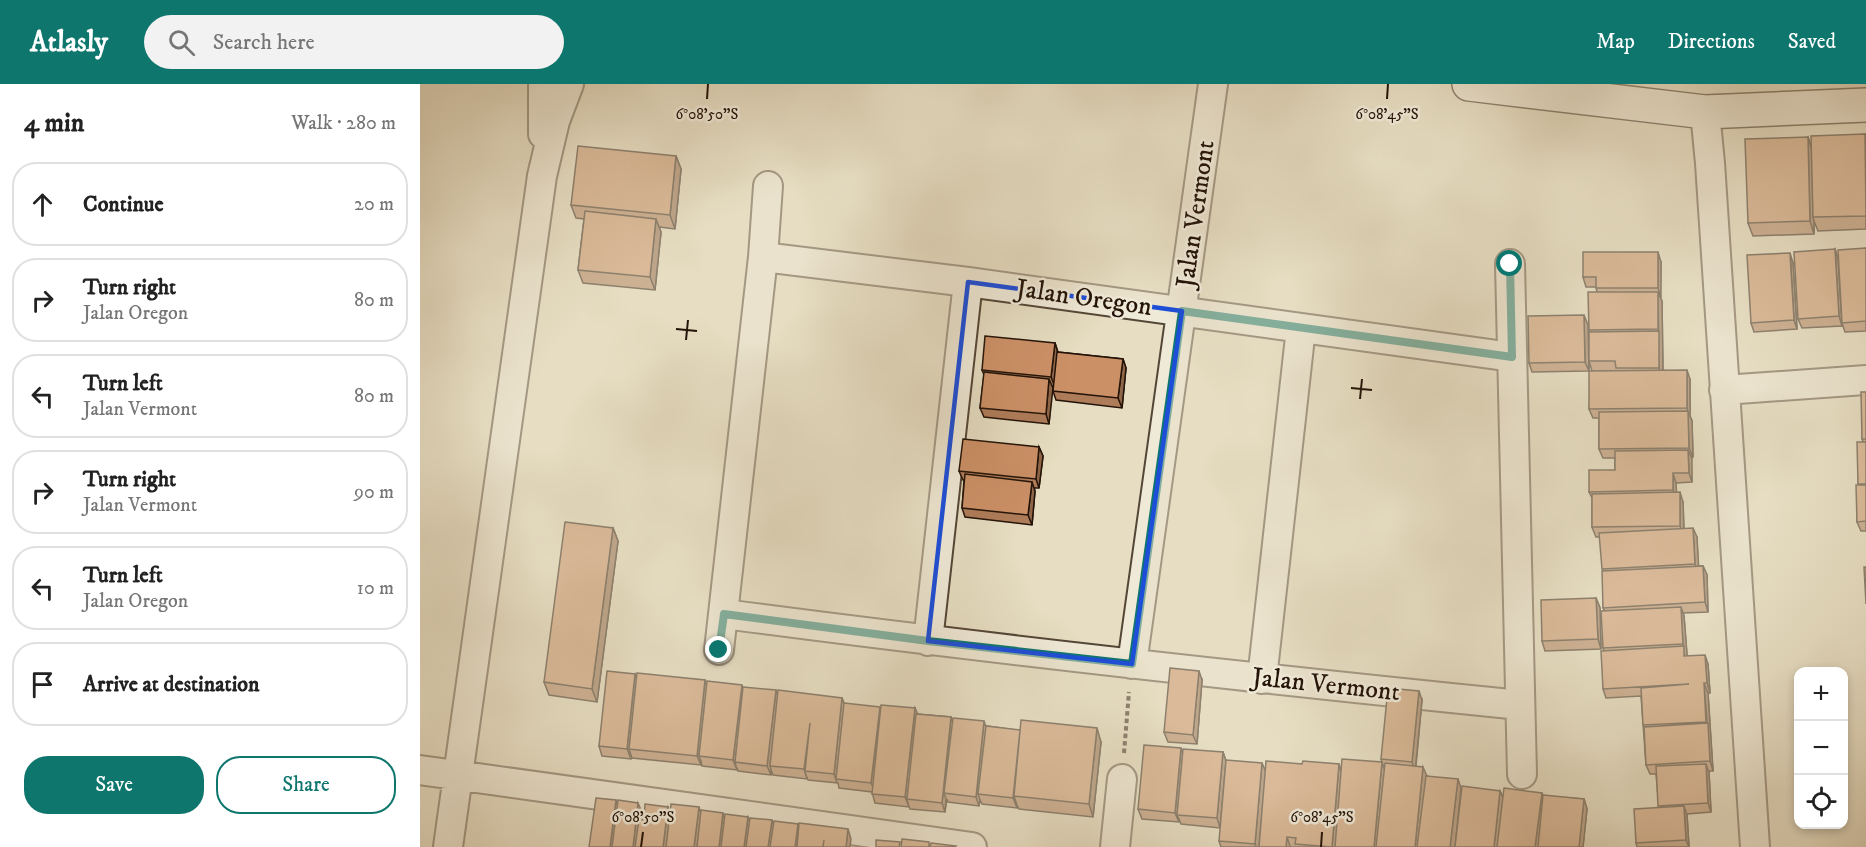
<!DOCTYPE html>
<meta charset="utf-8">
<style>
body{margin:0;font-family:"IM FELL DW Pica",serif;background:#f2f2f2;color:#222}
.controls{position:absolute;right:18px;bottom:18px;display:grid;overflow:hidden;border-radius:12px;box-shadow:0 3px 9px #0003}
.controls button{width:54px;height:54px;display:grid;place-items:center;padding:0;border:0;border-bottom:2px solid #e0e0e0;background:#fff;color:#222;font:30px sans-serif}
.stop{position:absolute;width:18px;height:18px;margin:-14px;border:4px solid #0f766e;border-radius:50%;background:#fff}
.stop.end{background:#0f766e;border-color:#fff;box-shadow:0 2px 6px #0008}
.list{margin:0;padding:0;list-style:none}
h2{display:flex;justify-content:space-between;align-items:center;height:78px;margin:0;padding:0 24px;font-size:26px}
h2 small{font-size:20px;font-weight:400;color:#767676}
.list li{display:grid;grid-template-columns:39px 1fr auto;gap:18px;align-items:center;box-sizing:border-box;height:84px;margin:0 12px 12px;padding:0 12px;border:2px solid #e0e0e0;border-radius:24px}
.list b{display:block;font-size:22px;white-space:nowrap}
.list p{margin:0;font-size:20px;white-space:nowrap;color:#767676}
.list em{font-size:20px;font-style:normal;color:#767676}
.actions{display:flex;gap:12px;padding:18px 24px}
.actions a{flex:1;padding:14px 0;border:2px solid #0f766e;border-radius:24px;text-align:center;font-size:21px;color:#0f766e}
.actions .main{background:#0f766e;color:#fff}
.icon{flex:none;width:33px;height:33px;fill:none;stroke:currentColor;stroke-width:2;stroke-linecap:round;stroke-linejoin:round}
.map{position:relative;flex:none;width:1446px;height:763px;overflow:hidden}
header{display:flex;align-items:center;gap:36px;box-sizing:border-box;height:84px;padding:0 30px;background:#0f766e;color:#fff}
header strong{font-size:28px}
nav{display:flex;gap:33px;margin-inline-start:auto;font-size:21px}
.search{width:420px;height:54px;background:#f2f2f2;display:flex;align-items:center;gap:15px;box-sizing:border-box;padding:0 21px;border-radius:33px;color:#767676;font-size:22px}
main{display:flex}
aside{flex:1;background:#fff}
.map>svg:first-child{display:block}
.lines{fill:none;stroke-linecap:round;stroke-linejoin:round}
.street-casing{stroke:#544636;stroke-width:32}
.secondary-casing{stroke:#231308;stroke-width:36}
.path{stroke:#231308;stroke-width:4;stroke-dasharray:4.5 3;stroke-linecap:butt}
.street{stroke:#efe9d7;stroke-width:28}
.secondary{stroke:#efe9d7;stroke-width:33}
.wall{fill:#af7c59;stroke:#231308;stroke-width:1.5}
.shaded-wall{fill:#8f6548;stroke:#231308;stroke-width:1.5}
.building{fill:#cc9067;stroke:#231308;stroke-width:1.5}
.route{stroke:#0f766e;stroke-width:8}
.marked{fill:none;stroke:#1d4ed8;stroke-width:4.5;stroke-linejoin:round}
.ticks{fill:none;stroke:#231308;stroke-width:2}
.labels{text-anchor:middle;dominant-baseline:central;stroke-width:5;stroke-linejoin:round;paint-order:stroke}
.street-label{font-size:26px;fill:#231308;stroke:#efe9d7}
.ticks-label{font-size:15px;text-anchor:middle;fill:#231308;stroke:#efe9d7;stroke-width:5;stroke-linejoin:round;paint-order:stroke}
</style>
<header>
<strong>Atlasly</strong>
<div class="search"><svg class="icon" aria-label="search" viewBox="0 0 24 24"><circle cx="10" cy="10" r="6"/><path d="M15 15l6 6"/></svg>Search here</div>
<nav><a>Map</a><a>Directions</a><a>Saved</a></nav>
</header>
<main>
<aside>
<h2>4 min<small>Walk · 280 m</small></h2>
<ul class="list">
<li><svg class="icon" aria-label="ahead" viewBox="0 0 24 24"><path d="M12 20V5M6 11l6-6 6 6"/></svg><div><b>Continue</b></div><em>20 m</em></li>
<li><svg class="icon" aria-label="right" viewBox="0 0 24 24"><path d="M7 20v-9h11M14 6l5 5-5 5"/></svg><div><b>Turn right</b><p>Jalan Oregon</p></div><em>80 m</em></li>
<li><svg class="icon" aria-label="left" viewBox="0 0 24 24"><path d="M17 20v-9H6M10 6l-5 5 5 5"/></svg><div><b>Turn left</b><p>Jalan Vermont</p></div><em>80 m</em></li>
<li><svg class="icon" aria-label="right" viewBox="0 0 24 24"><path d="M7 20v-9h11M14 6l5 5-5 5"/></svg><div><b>Turn right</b><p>Jalan Vermont</p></div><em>90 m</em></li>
<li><svg class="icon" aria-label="left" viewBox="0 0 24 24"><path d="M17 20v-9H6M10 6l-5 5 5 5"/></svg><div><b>Turn left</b><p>Jalan Oregon</p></div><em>10 m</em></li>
<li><svg class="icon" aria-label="arrive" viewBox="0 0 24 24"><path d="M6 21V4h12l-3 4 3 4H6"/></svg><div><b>Arrive at destination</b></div></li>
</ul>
<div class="actions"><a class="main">Save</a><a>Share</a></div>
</aside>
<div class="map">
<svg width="1446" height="763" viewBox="0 0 1446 763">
<rect width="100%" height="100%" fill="#e6ddc2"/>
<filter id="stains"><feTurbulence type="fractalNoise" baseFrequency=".00333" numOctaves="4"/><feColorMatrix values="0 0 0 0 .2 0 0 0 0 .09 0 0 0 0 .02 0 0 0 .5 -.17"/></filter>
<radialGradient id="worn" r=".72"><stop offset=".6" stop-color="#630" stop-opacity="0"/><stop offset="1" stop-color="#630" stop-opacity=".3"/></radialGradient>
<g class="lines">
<defs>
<path id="street" d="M1285,28l5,51 45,684
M123,50v-50
M343,173l205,25 544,75
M1090,180l12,510
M1304,306l142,-10
M304,530c265,35 530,64 796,91
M508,557l40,-359
M299,566l44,-393 5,-71
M712,580l81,-580
M842,595l39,-351
M0,686l552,77
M28,763l94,-671 13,-55 14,-37
M695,763l7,-68"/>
<path id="secondary" d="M1049,0l236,28 161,-7"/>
</defs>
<!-- street casing -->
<use href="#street" class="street-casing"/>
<!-- secondary casing -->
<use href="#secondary" class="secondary-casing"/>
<!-- path -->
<path class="path" d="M704,669l5,-61"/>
<!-- street -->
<use href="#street" class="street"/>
<!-- secondary -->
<use href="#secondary" class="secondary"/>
</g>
<!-- wall -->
<path class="wall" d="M1445,50l1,4v91l-48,2 -4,-10v13l-61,2 -5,-13 60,-86 3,9z
M256,72l5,13 -6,60 -16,-2 2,5 -6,58 -72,-7 -5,-13 6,-51 -8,-1 -5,-13z
M1446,164v83l-21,1 -3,-9 -3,-44 3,47 -40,2 -4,-9 37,-70 3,10z
M1241,178l-1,36 2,3 1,69 27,9v37l2,5 1,36 -2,1 1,24 -16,1v9l7,10 1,26 13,9 1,29h5l4,9 1,37 -25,1 1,3 3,40 21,8 2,29h-2l5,78h-4l2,41 -24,2 2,33h-52l-1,-4 23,-36 -3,-33h-6l-4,-9 -5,-69 -35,2 -3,-9 1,-38 -1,-3 2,-37 -2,-3v-37l-3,-34h-4l-4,-10v-29l-3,-6 26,-22v-12h-12l-4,-9v-31h-6l-4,-9 3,-38 -3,-10v-31l8,-38 -1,-5h-10l-3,-10z
M1373,179l4,66 -43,3 -3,-9z
M1168,241l1,46 -57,1 -3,-9z
M635,259l3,9 65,7 3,9 -4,40 -66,-8 -3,-9v-5h-1l-3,38 -65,-7 -4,-9 4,-33 -2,-5z
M1446,308v139h-5l-4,-9 1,-38 5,-42 -1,-3z
M619,363l4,9 -4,32h-5l1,3 -3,34 -67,-8 -3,-9 2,-28h-1l-4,-9z
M193,444l5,13 -21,161 -48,-7 -5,-13z
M1176,514l4,10 1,41 -56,2 -3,-10z
M215,590l1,3 69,3 2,6 36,3 34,6 65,3 2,6 37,6 34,-2 2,6 34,3 1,4 149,21 -8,75 -74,-8 -2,-4v3l-35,-4 -2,-4 -1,6 -31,-4 -1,-3 -2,13 -35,-3 -1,-3v1l-34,-4 -3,-11 -33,-4 -1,-5 -30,-3 -1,-3v2l-34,-4 -2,-5v5l-33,-4 -1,-3v2l-35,-4 -1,-5v4l-69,-7 -1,-3v4l-29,-3 -3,-10z
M782,596l-5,64 -29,-2 -4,-10z
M1002,616l-6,66 11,10 34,12 39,3 3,6 39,-4 1,3 41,3 3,10 -4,38h-362l-2,-6 46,-69 37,-8h37l2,7 41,-9 -1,-3z
M803,668l3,9 -6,67 -39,-4 -2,-5v3l-37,-3 -4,-10 45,-55z"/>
<!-- shaded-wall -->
<path class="shaded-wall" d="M1445,50l1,4v41z
M1388,53l4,14 1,66 1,4v13l-4,-13z
M256,72l5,13 -6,60 -5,-14z
M236,135l5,13 -6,58 -5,-13z
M1415,165l3,10 4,67 -3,-10z
M1238,168l3,10v36l-3,-10z
M1370,169l3,10 4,66 -3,-9z
M1238,208l4,9 1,76 -4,-9z
M1164,231l4,10 1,46 -4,-9z
M635,259l3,10 -3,34 -4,-10z
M703,275l3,9 -4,40 -4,-10z
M1267,286l3,9v37l2,5 1,36 -4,-9 -1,-35 -1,-5z
M629,295l4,9 -4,36 -3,-10z
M619,363l4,9 -4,32 -3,-9z
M1268,366l4,9v23l-3,-9z
M1253,389l3,10 1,16 -4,-9z
M612,398l3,9 -3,34 -4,-10z
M1260,408l3,10 1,34 -4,-10z
M193,444l5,13 -21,161 -5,-13z
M1273,444l4,9 2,36 -4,-9z
M1283,482l4,9 1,37 -3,-10z
M1176,514l4,10 1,41 -3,-10z
M1261,523l3,9 4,50 -4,-10 -1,-12z
M1285,571l3,9 2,29 -3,-10z
M779,587l3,9 -5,64 -4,-9z
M215,590l4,10 -10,65 2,6v4l-4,-10z
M285,596l3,10 -9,66 2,5v4l-4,-9z
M1284,599l4,10 5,78 -3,-10z
M322,601l3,9 -10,68 2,8 -4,-10z
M356,606l3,10 -9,66 1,4v5l-4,-9z
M999,607l3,9 -7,72 -3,-10z
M422,614l4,10 -10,71 1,4 -3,-9z
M460,623l3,10 -8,75 -4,-9z
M495,624l4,9 -12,82 2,8 -4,-10z
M531,633l3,9 -10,67 2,6 -1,13 -3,-9z
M564,637l3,9 -9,64 2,6 -1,6 -3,-9z
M390,639l-5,48 2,8 -3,-10z
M677,644l4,14 -8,75 -4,-13z
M600,646l-6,66 3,9v3l-4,-10z
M761,664l3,10 -7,57 2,4v3l-4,-9z
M803,668l3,9 -6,67 -3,-10z
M962,678l3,9 -6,76h-5z
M842,679l4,9 -7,75h-3l-1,-3z
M919,680l3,10 -6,73h-4z
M1286,680l3,9 2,39 -3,-9z
M1003,683l4,9 -8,71h-4z
M1038,695l3,9 -6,59h-5z
M1080,707l4,9 -6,47h-4z
M1122,709l3,9 -5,45h-5z
M1164,715l3,10 -4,38h-4z
M196,716l3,10 -5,37h-4z
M218,719l4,9 -5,35h-4z
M1264,722l3,9 2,32 -3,-7z
M248,723l4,9 -4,31h-5z
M279,723l3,10 -3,30h-5z
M303,729l3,10 -3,24h-4z
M328,733l4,9 -3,21h-5z
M352,736l3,10 -2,17h-5z
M378,740l3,9 -1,14h-5z
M428,745l3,10 -1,8h-4z
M867,753l3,9v1h-4z"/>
<!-- building -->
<path class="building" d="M1445,50l1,82 -53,1 -2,-81z
M1388,53l2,84 -62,2 -3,-84z
M158,62l98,10 -6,59 -99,-10z
M165,127l71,8 -6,58 -72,-7z
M1446,164v73l-24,2 -4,-73z
M1415,165l4,67 -41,3 -4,-67z
M1163,168h75v36h-62v-11h-13z
M1370,169l4,67 -43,3 -4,-68z
M1168,208h70v37l-69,1z
M1164,231l1,47 -56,1 -1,-47z
M1239,247v37h-43l-1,-7h-26v-29z
M565,252l70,7 -4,34 -69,-7z
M637,268l66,7 -5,39 -65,-7z
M1267,286v38l-98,1v-38z
M564,288l65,7 -3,35 -66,-6z
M1441,308h5v47h-4z
M1268,327l1,37 -90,1v-37z
M543,355l76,8 -3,32 -77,-8z
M1437,358h9v42h-8z
M1268,366l1,23h-16v17l-84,2v-22h26v-19z
M545,390l67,8 -4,33 -66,-7z
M1436,401h10v36l-9,1z
M1260,408v34l-88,1v-33z
M145,438l48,6 -21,161 -48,-7z
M1273,444l2,36 -93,5 -3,-36z
M1283,482l2,36 -102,6 -1,-37z
M1444,483h2v37z
M1176,514l2,41 -56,2 -1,-41z
M1261,523l2,37 -80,4 -2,-37z
M1264,562v10l21,-1 2,28h-3l2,39 -63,3 -2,-37 48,-4 -86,5 -2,-38z
M750,584l29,3 -6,64 -29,-3z
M187,587l28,3 -8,75 -28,-3z
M217,589l68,7 -8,76 -68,-7z
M287,597l35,4 -9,75 -34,-4z
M323,603l33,3 -9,76 -32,-4z
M968,604l31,3 -7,71 -31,-3z
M358,606l64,8 -8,76 -29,-3 5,-48 -6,46 -34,-3z
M424,619l36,4 -9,76 -35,-4z
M461,621l34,3 -10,89 -33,-3z
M496,630l35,3 -9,86 -35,-4z
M533,634l31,3 -8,76 -32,-4z
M601,636l76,8 -8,76 -75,-8z
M1288,639l2,38 -64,4 -2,-38z
M566,642l34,4 -7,68 -35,-4z
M724,661l37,3 -6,65 -37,-4z
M763,665l40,3 -6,66 -40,-3z
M922,675l40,3 -8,85h-39z
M806,676l36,3 -7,81 -36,-3z
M846,677l36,3 1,-3 36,3 -7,83 -37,-3 1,-6 -9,-1 -1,10h-27z
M965,679l38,4 -8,80h-39z
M1286,680l2,39 -50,3 -2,-40z
M1006,692l32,3 -8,68h-33z
M1042,702l38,5 -6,56h-39z
M1084,704l38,5 -7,54h-38z
M1123,711l41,4 -5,48h-41z
M176,714l20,2 -6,47h-21z
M198,716l20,3 -5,44h-21z
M225,720l23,3 -5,40h-28l4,-28 5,1z
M251,720l28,3 -5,40h-28z
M1264,722l2,34 -50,3 -2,-34z
M281,726l22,3 -4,34h-22z
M305,730l23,3 -4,30h-23z
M330,734l22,2 -4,27h-22z
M354,737l24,3 -3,23h-25z
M379,739l49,6 -2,18h-23l1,-7 -1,7h-26z
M482,755l27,3v5h-28z
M456,756l24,2 -1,5h-23z
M511,759l25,3 -1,1h-25z"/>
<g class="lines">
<!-- route -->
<path class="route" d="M299,566l5,-36 204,27 204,23 50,-353 330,46 -2,-93"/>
</g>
<!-- marked area -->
<path d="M0 0H1446V763H0ZM548,198l214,29 -50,353 -204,-23z" fill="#e6ddc2" fill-opacity=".55" fill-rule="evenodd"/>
<path class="marked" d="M548,198l214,29 -50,353 -204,-23z"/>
<!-- ticks -->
<path class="ticks" d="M287,15l1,-15M967,15l1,-15M256,245l21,2M266,256l2,-20M931,304l21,2M940,315l2,-20M221,763l2,-15M901,763l1,-15"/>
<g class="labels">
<!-- street labels -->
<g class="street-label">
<text transform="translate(776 130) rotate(-82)">Jalan Vermont</text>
<text transform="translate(664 214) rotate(8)">Jalan Oregon</text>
<text transform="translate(906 601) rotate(6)">Jalan Vermont</text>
</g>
</g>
<g class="ticks-label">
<text x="287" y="35">6°08'50"S</text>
<text x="967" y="35">6°08'45"S</text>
<text x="223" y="738">6°08'50"S</text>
<text x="902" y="738">6°08'45"S</text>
</g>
<rect width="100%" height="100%" filter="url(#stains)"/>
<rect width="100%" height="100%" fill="url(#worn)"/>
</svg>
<div class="controls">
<button>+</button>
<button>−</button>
<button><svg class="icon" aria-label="locate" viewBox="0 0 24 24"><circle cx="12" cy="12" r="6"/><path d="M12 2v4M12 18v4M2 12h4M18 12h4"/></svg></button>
</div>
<div class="stop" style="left:1090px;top:180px"></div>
<div class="stop end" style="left:299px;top:566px"></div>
</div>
</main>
